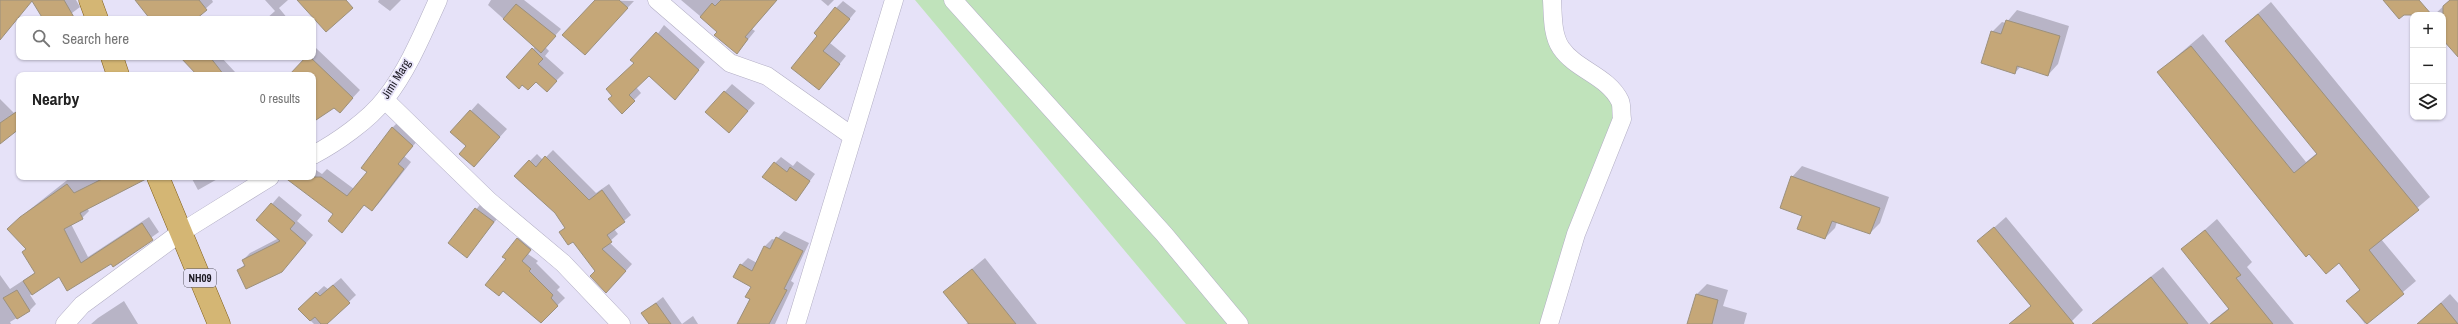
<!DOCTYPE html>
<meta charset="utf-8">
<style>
body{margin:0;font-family:"Archivo Narrow",sans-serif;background:#f6f6f6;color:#222}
.controls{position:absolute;right:12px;top:12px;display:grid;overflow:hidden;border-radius:8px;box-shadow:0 1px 3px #0004}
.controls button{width:36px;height:36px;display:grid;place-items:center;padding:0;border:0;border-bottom:1px solid #e0e0e0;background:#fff;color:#222;font:20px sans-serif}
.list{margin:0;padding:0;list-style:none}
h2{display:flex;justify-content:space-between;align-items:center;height:52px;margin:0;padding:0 16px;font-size:17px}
h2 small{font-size:13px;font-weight:400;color:#767676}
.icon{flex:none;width:22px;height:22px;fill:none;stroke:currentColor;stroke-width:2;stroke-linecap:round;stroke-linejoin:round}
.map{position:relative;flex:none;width:2458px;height:324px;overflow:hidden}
.search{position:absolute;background:#fff;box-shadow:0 1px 3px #0004;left:16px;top:16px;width:300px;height:44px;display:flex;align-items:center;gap:10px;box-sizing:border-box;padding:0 14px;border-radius:8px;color:#767676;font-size:15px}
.panel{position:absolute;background:#fff;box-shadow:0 1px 3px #0004;left:16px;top:72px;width:300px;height:108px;border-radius:8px}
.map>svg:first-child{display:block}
.green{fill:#c0e3bb}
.shadow{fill:#0003}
.building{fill:#c5a778;stroke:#9c907c}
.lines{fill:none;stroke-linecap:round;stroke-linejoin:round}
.street-casing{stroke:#b2aec4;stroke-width:19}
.primary-casing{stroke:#815f1b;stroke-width:23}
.street{stroke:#fff;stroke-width:18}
.primary{stroke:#d4b674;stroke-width:22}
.labels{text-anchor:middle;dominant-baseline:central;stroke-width:3.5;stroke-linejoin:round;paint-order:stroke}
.shield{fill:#e6e2f8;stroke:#575561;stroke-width:1}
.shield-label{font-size:11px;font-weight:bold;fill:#1a1820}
.street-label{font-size:12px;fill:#1a1820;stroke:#e6e2f8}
</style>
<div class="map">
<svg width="2458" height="324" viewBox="0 0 2458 324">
<rect width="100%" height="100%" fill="#e6e2f8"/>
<!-- green -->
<path class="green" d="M915,0h637l8,47 61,55 -72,222h-363z"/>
<!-- shadow -->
<path class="shadow" d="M50,0h26l4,7 -16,12h-20z
M136,0h76l1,2 -19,17h-43z
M265,0h23l-9,8 9,11h-22l9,-8z
M379,0h22l-11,11 -12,-9z
M491,0h33l37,29 -16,18 4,4 -4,5 19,17 -17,17 -11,-9 -13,3 -16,-8 28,-29 -47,-42z
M597,0l37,1 -43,46z
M681,0h96l-25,29 3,2 -18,22 -18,-21z
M821,0h13l-6,6z
M2450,0h8v56l-15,-17v-24h-9z
M843,1l13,10 -26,32 16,13 -20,25 -7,-46 17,-27z
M2271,2l159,195 -49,42 35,42 -51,43 -17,-23 12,-12 -21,-27 -181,-190 45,-38 103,128 11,-9 -91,-112z
M2017,10l52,16 -11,38 -10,11 -27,-9 -6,7 -23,-41 10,-10 4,1z
M664,25l41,37 -30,36 -26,-23 -13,12 5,6 -19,19 -8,-17z
M316,48l44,42 -13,14 -13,2 -21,14v-45h-13l8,-18h5v-6z
M182,57h39l14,15 -3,3h-33z
M732,84l23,19 -26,29 -23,-20z
M0,99l14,14 5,-3v17l-19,16z
M478,103l29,26 -26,29 -29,-26z
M399,121l21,17 -16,18 7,6 -32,41 -7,7 -7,-6 -23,27 -8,-17 -31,-37h10v-9l9,6 5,-5 27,20 14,-17 24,-44z
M553,150l43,43 13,-9 22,31 -17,14 4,5 -9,8 23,22 -19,21 -17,-14 -23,-31 -12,-8 5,-5 -11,-15 -40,-36 22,-22 6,6z
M781,157l12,9 4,-5 18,13 -19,26 -21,-37z
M1802,166l87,31 -9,26 -10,10 -33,-11 -2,6 -10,10 -22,-23 -11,-38z
M71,177h72l-56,31 2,3 -7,7 -11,6 17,33 61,-40 10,15 -46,33 -1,-2 -53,13 -29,19 6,9 -6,6 -20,12 1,2h-11v-49l10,14 26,-17 -13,-20 4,-4 -19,-19 20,-18z
M191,177h30l-23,13z
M279,196l23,19 -5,6 16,14 -24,28 -51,8 7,-7 -2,-4 7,-7 29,-15 -7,-34z
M483,201l18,13 -34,42 -18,-13z
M2006,217l77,93 -14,14h-60l23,-19 -53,-64z
M2217,219l35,43 -5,5 47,57h-85l20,-16 -46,-59z
M784,231l25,12 -18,38 3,2 -19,41h-31l8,-38 -11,-21 7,-7 9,5 8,-17 7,-7 4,1z
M525,232l12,10 -9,12 10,7 -2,2 24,24 -3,3 8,8 -24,23 -34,-62 10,-20z
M985,258l52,66h-71l3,-2 -25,-30z
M2163,267l46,57h-106l-4,-5 12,-11z
M341,278l15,17 -30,29h-12l-15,-15 25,-23 4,3z
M1707,284l21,6 -5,16 24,7 -3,11h-56l9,-30z
M2450,294l8,9v21h-36l-2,-2z
M663,297l19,27 11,-8 5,8h-48l-7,-11z
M124,301l14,23h-47l7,-6z"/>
<!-- building -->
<path class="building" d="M0,0h64l11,19h-32l-11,-18 -32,39z
M135,0h64l8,10 -11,9h-46z
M297,0h49l7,8 -27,24z
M595,0h24l9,8 -43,47 -23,-20z
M721,0h56l-32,37 3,2 -11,15 -23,-19 3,-3 -17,-15 12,-14 3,3z
M2383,0h36l13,15h-28l-5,4z
M2450,0h8v57l-15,-17v-34z
M516,4l40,32 -15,17 -38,-34z
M835,7l15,12 -27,32 17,13 -21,26 -28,-22 26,-32 -3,-3z
M2258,14l161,196 -50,40 35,44 -37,30 -21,-23 14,-11 -21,-27 -13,11 -17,-20 -3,3 -149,-185 34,-26 103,127 23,-19 -92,-113z
M2006,20l54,16 -12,40 -31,-10 -2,8 -34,-11 10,-32 10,3z
M656,32l43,38 -24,30 -26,-24 -20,19 6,6 -13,13 -14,-15 4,-3 -6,-7 28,-26 -4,-3z
M532,48l11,11 -5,5 19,17 -10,11 -11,-10 -8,8 -6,-5 -3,4 -13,-12z
M180,57h30l14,18h-27z
M306,57h4l43,41 -13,15 -6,-5 -21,14v-47h-24z
M724,91l24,20 -19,22 -24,-21z
M19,110v19l-19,15v-21z
M470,110l30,27 -26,30 -15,-13 7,-8 -16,-14z
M392,127l21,19 -15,18 6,5 -32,42 -8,-6 -22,28 -14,-12 5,-7 -49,-37h37l26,19 20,-24 -6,-4z
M545,156l44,44 13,-10 23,32 -18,13 5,7 -10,7 24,22 -20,22 -16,-17 5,-5 -22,-29 -5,3 -9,-13 6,-4 -10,-15 -41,-37 15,-16 7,7z
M774,162l13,10 3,-5 20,14 -14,20 -34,-24z
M1791,176l89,32 -10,26 -38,-13 -7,18 -28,-10 5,-13 -22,-8z
M106,177h40v2l-66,34 3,6 -19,10 17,34 61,-40 11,17 -40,27 -2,-3 -44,27 -8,-14 -27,18 -9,-14 12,-8 -13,-21 4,-3 -19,-20 13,-12 47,-33 7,9z
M271,203l24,20 -5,6 16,14 -24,29 -36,17 -9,-19 8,-4 -3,-6 38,-19 -24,-21z
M475,208l19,14 -27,36 -19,-15z
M1994,227l80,97h-65l22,-18 -54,-65z
M2205,230l36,45 -5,3 37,46h-63l19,-15 -48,-60z
M776,237l27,14 -19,38 3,1 -18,34h-32l13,-25 -5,-2 6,-10 -18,-10 7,-13 12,7 12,-25 6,3z
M517,238l14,12 -9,11 9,8 -2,2 24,24 -2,3 7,8 -17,17 -38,-32 -4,5 -14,-11 21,-26 -4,-2z
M972,269l44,55h-47l-26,-32z
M2151,277l37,47h-96z
M333,285l17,18 -23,21h-6l-6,-7 -5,4 -12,-12 18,-17 4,4z
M17,290l13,21 -13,8 -14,-21z
M1696,294l22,6 -6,24h-25z
M656,303l15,21h-22l-8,-11z
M2441,303l17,21h-41z"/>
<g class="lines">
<defs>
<path id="street" d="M657,0l73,63 37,13 85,60
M953,0l211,234 75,90
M385,100l104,101 74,62 58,61
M313,155c23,-12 56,-35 72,-56 23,-29 38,-66 53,-99
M65,324l17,-19 98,-72 90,-56
M796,324l98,-324
M1549,324l27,-90 46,-115c-1,-6 0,-14 -2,-18 -12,-25 -44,-31 -59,-53 -9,-13 -8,-33 -9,-48"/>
<path id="primary" d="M90,0l7,19
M112,57l6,18
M158,177l61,147"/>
</defs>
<!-- street casing -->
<use href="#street" class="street-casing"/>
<!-- primary casing -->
<use href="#primary" class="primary-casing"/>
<!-- street -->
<use href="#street" class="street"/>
<!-- primary -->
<use href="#primary" class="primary"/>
</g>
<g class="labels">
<!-- shield labels -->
<rect class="shield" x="184" y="269" width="32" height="18" rx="3"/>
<g class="shield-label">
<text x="200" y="278">NH09</text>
</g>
<!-- street labels -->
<g class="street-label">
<text transform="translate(396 79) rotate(-58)">Jimi Marg</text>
</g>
</g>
</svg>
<div class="controls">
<button>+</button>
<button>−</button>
<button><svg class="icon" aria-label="layers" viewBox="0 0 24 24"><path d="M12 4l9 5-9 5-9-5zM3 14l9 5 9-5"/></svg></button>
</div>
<div class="search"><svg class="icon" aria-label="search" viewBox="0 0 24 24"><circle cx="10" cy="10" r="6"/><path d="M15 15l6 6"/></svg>Search here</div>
<section class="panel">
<h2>Nearby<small>0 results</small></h2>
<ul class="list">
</ul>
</section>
</div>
